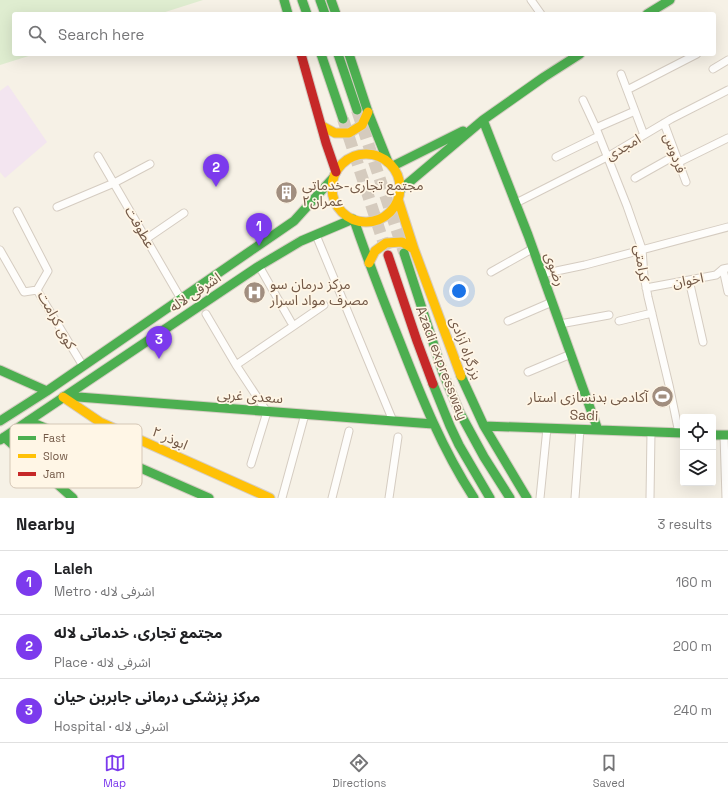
<!DOCTYPE html>
<meta charset="utf-8">
<style>
body{margin:0;font-family:"Space Grotesk","Noto Sans Arabic",sans-serif;background:#f2f2f2;color:#202124}
.controls{position:absolute;right:12px;bottom:12px;display:grid;overflow:hidden;border-radius:4px;box-shadow:0 4px 16px #0002}
.controls button{width:36px;height:36px;display:grid;place-items:center;padding:0;border:0;border-bottom:1px solid #e0e0e0;background:#fff;color:#202124;font:20px sans-serif}
.you{position:absolute;left:459px;top:291px;width:14px;height:14px;margin:-10px;border:3px solid #fff;border-radius:50%;background:#1a73e8;box-shadow:0 0 0 6px #1a73e833}
.badge{display:grid;place-items:center;width:26px;height:26px;border-radius:50%;background:#7c3aed;color:#fff;font-size:13px;font-weight:700}
.pin{position:absolute;translate:-50% -33px;filter:drop-shadow(0 1px 2px #0008)}
.pin::after{content:'';position:absolute;top:21px;width:14px;height:12px;background:inherit;clip-path:polygon(0 0,100% 0,50% 100%)}
.list{margin:0;padding:0;list-style:none}
h2{display:flex;justify-content:space-between;align-items:center;height:52px;margin:0;padding:0 16px;font-size:17px}
h2 small{font-size:13px;font-weight:400;color:#757577}
.list li{display:grid;grid-template-columns:26px 1fr auto;gap:12px;align-items:center;box-sizing:border-box;height:64px;padding:0 16px;border-top:1px solid #e0e0e0}
.list b{display:block;font-size:15px;white-space:nowrap}
.list p{margin:0;font-size:13px;white-space:nowrap;color:#757577}
.list em{font-size:13px;font-style:normal;color:#757577}
.icon{flex:none;width:22px;height:22px;fill:none;stroke:currentColor;stroke-width:2;stroke-linecap:round;stroke-linejoin:round}
.map{position:relative;flex:none;width:728px;height:498px;overflow:hidden}
.search{position:absolute;background:#fff;box-shadow:0 4px 16px #0002;left:12px;right:12px;top:12px;height:44px;display:flex;align-items:center;gap:10px;box-sizing:border-box;padding:0 14px;border-radius:4px;color:#757577;font-size:15px}
.sheet{height:244px;background:#fff}
nav{display:flex;justify-content:space-around;align-items:center;box-sizing:border-box;height:56px;border-top:1px solid #e0e0e0;background:#fff;font-size:11px;color:#757577}
nav a{display:grid;justify-items:center;gap:2px}
nav .on{color:#7c3aed}
.map>svg:first-child{display:block}
.education{fill:#f3e5f0}
.green{fill:#dfedd0}
.lines{fill:none;stroke-linecap:round;stroke-linejoin:round}
.highway-tunnel{stroke:#d5cbbe;stroke-width:12;stroke-dasharray:12 6;stroke-linecap:butt}
.street-casing{stroke:#d5ccc1;stroke-width:9}
.fast-casing{stroke:#d6cdc3;stroke-width:11}
.slow-casing{stroke:#d6cdc3;stroke-width:11}
.jam-casing{stroke:#d6cdc3;stroke-width:11}
.street{stroke:#fefdfb;stroke-width:7}
.fast{stroke:#4caf50;stroke-width:9}
.slow{stroke:#ffc107;stroke-width:9}
.jam{stroke:#c62828;stroke-width:9}
.labels{text-anchor:middle;dominant-baseline:central;stroke-width:3.5;stroke-linejoin:round;paint-order:stroke}
.street-label{font-size:14px;fill:#735947;stroke:#fff6e6}
.poi-label{font-size:14px;fill:#735947;stroke:#fff6e6;text-anchor:start}
.key{fill:#fff6e6;stroke:#d5c7b6;stroke-width:1}
.key-label{font-size:11px;fill:#735947}
</style>
<div class="map">
<svg width="728" height="498" viewBox="0 0 728 498">
<rect width="100%" height="100%" fill="#f6f1e6"/>
<!-- education -->
<path class="education" d="M8,85l39,57 -42,36 -5,-6v-81z"/>
<!-- green -->
<path class="green" d="M0,0h203l-44,14h-145v40h21l-35,11z"/>
<g class="lines">
<!-- highway-tunnel -->
<path class="highway-tunnel" d="M357,110l47,142
M343,119l44,134"/>
<defs>
<path id="street" d="M531,0l10,14
M713,69l15,-9
M621,74l23,61
M627,90l70,-36
M583,100l13,28 31,78 15,43 2,27 4,21 21,88 10,48
M664,123l22,59
M596,128l39,-17
M98,156l83,143
M556,157l43,-21
M679,162l49,-24
M635,178l41,-23
M516,203l91,-46 64,-38 57,-29
M57,207l57,-24 36,-19
M17,211l31,60 -11,19
M316,235l77,186
M146,239l38,-26
M0,250l24,42 13,-2
M259,266l32,56
M723,269l5,23
M491,272l41,-23
M542,274l43,-9 143,-38
M689,280l14,62
M646,288l70,-13 7,-6 5,-1
M37,290l46,76
M206,314l30,51 31,47 -16,52
M508,321l44,-19
M619,321l33,-8
M560,324l49,-9
M236,365l56,-38 32,-22
M528,372l43,-18
M724,435l2,63
M282,498l23,-84
M332,498l17,-67
M389,498l9,-61
M540,498l7,-70
M575,498l5,-69
M650,498l1,-66"/>
<path id="fast" d="M284,0l4,14
M302,0l5,14
M320,0l5,14
M331,0l5,14
M647,14l23,-14
M321,54l22,65
M338,54l19,56
M349,54l19,58 20,50
M483,120l45,115 70,195
M393,166l70,-35
M400,190l83,-70 61,-43 36,-23
M354,220c14,41 30,82 46,122 21,54 42,107 74,156
M404,253l39,120 17,40 24,44 26,41
M0,370l47,21
M461,376l23,50 43,72
M433,384l17,42 9,19 31,53
M65,396l368,28
M0,421l47,-30 247,-170 39,-43
M28,421l76,31 105,46
M484,426l199,7
M713,435h15
M4,437l69,61
M0,440l259,-174 42,-25 52,-22"/>
<path id="slow" d="M322,126l13,7h14l13,-8 6,-13
M332 188a34 34 0 1 1 68 0a34 34 0 1 1-68 0Z
M398,199l16,50 47,127
M369,263l6,-12 11,-8 16,-1 12,7
M63,397l37,25 170,76"/>
<path id="jam" d="M301,54l25,89 10,29
M388,255l29,86 16,43"/>
</defs>
<!-- street casing -->
<use href="#street" class="street-casing"/>
<!-- fast casing -->
<use href="#fast" class="fast-casing"/>
<!-- slow casing -->
<use href="#slow" class="slow-casing"/>
<!-- jam casing -->
<use href="#jam" class="jam-casing"/>
<!-- street -->
<use href="#street" class="street"/>
<!-- fast -->
<use href="#fast" class="fast"/>
<!-- slow -->
<use href="#slow" class="slow"/>
<!-- jam -->
<use href="#jam" class="jam"/>
</g>
<!-- icons -->
<defs>
<symbol id="building-disc" viewBox="-11 -11 22 22"><circle r="9.5" fill="#a18e7f" stroke="#fff6e6"/><path d="M-4-6H4V6H1V3H-1V6H-4ZM-2.5-4.3h1.7v1.8h-1.7ZM.8-4.3h1.7v1.8H.8ZM-2.5-1h1.7V.8h-1.7ZM.8-1h1.7V.8H.8Z" fill="#fff"/></symbol>
<symbol id="hospital-disc" viewBox="-11 -11 22 22"><circle r="9.5" fill="#a18e7f" stroke="#fff6e6"/><path d="M-5-5h3v3.5h4V-5h3V5h-3V1.5h-4V5h-3Z" fill="#fff"/></symbol>
<symbol id="stadium-disc" viewBox="-11 -11 22 22"><circle r="9.5" fill="#a18e7f" stroke="#fff6e6"/><path d="M0-5a6.5 5 0 1 0 0 10a6.5 5 0 1 0 0-10ZM-3.5-1.8h7v3.6h-7Z" fill="#fff"/></symbol>
</defs>
<g fill-rule="evenodd">
<use href="#building-disc" x="274" y="180" width="25" height="25"/>
<use href="#hospital-disc" x="242" y="280" width="25" height="25"/>
<use href="#stadium-disc" x="650" y="384" width="25" height="25"/>
</g>
<g class="labels">
<!-- street labels -->
<g class="street-label">
<text transform="translate(623 147) rotate(-30)">امجدی</text>
<text transform="translate(675 153) rotate(70)">فردوس</text>
<text transform="translate(140 227) rotate(60)">عطوفت</text>
<text transform="translate(642 263) rotate(81)">کرامتی</text>
<text transform="translate(555 269) rotate(70)">رضوی</text>
<text transform="translate(688 280) rotate(-10)">اخوان</text>
<text transform="translate(195 292) rotate(-34)">اشرفی لاله</text>
<text transform="translate(57 320) rotate(61)">کوی کرامت</text>
<text transform="translate(466 348) rotate(69)">بزرگراه آزادی</text>
<text transform="translate(442 363) rotate(69)">Azadi expressway</text>
<text transform="translate(250 396) rotate(4)">سعدی غربی</text>
<text transform="translate(584 415) rotate(2)">Sadi</text>
<text transform="translate(170 438) rotate(24)">ابوذر ۲</text>
</g>
<!-- poi labels -->
<g class="poi-label">
<text x="302" y="185">مجتمع تجاری-خدماتی<tspan x="302" dy="16">عمران۲</tspan></text>
<text x="270" y="284">مرکز درمان سو<tspan x="270" dy="16">مصرف مواد اسرار</tspan></text>
<text x="648" y="397" text-anchor="end">آکادمی بدنسازی استار</text>
</g>
</g>
<!-- legend -->
<rect x="10" y="424" width="132" height="64" rx="6" class="key"/>
<rect x="18" y="436" width="18" height="4" fill="#4caf50"/>
<rect x="18" y="454" width="18" height="4" fill="#ffc107"/>
<rect x="18" y="472" width="18" height="4" fill="#c62828"/>
<g class="key-label">
<text x="43" y="442">Fast</text>
<text x="43" y="460">Slow</text>
<text x="43" y="478">Jam</text>
</g>
</svg>
<div class="controls">
<button><svg class="icon" aria-label="locate" viewBox="0 0 24 24"><circle cx="12" cy="12" r="6"/><path d="M12 2v4M12 18v4M2 12h4M18 12h4"/></svg></button>
<button><svg class="icon" aria-label="layers" viewBox="0 0 24 24"><path d="M12 4l9 5-9 5-9-5zM3 14l9 5 9-5"/></svg></button>
</div>
<div class="you"></div>
<div class="pin badge" style="left:259px;top:246px">1</div>
<div class="pin badge" style="left:216px;top:187px">2</div>
<div class="pin badge" style="left:159px;top:359px">3</div>
<div class="search"><svg class="icon" aria-label="search" viewBox="0 0 24 24"><circle cx="10" cy="10" r="6"/><path d="M15 15l6 6"/></svg>Search here</div>
</div>
<section class="sheet">
<h2>Nearby<small>3 results</small></h2>
<ul class="list">
<li><span class="badge">1</span><div><b>Laleh</b><p>Metro · اشرفی لاله</p></div><em>160 m</em></li>
<li><span class="badge">2</span><div><b>مجتمع تجاری، خدماتی لاله</b><p>Place · اشرفی لاله</p></div><em>200 m</em></li>
<li><span class="badge">3</span><div><b>مرکز پزشکی درمانی جابربن حیان</b><p>Hospital · اشرفی لاله</p></div><em>240 m</em></li>
</ul>
</section>
<nav>
<a class="on"><svg class="icon" aria-label="map" viewBox="0 0 24 24"><path d="M3 6l6-2 6 2 6-2v14l-6 2-6-2-6 2zM9 4v14M15 6v14"/></svg>Map</a>
<a><svg class="icon" aria-label="directions" viewBox="0 0 24 24"><path d="M12 3l9 9-9 9-9-9zM9 14v-3h6M13 9l2 2-2 2"/></svg>Directions</a>
<a><svg class="icon" aria-label="saved" viewBox="0 0 24 24"><path d="M7 4h10v16l-5-4-5 4z"/></svg>Saved</a>
</nav>
